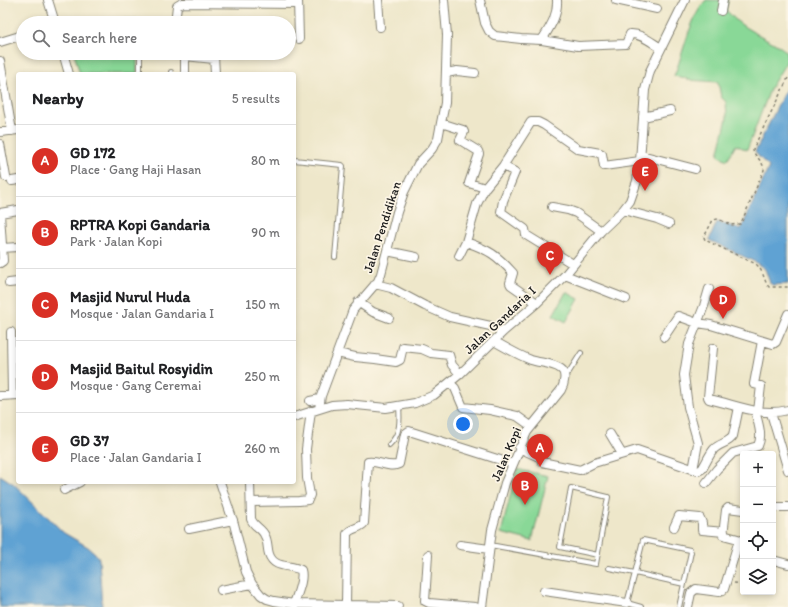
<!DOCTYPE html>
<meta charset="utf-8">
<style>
body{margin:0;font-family:Itim,sans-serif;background:#f2f2f2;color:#202124}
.controls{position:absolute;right:12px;bottom:12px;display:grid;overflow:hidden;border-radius:4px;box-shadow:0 2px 6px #0003}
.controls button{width:36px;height:36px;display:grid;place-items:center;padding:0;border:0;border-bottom:1px solid #e0e0e0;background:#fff;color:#202124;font:20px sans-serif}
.you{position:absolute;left:463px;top:424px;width:14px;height:14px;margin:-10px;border:3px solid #fff;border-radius:50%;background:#1a73e8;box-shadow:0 0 0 6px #1a73e833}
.badge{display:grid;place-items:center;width:26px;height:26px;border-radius:50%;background:#d93025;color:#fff;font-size:13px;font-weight:700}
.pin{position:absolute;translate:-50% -33px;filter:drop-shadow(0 1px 2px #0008)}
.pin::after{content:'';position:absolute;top:21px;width:14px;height:12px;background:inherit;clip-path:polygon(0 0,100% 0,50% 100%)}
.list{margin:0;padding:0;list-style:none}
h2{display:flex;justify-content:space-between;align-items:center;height:52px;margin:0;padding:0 16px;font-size:17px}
h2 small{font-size:13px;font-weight:400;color:#757577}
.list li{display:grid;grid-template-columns:26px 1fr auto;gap:12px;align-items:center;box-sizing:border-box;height:72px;padding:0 16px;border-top:1px solid #e0e0e0}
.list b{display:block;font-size:15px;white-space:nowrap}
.list p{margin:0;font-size:13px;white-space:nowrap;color:#757577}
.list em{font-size:13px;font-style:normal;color:#757577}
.icon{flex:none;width:22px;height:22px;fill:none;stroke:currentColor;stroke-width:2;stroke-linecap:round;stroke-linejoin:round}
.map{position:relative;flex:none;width:788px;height:607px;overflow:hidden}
.search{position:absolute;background:#fff;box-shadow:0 2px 6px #0003;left:16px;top:16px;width:280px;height:44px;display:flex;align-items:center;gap:10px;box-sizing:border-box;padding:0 14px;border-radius:22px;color:#757577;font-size:15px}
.panel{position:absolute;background:#fff;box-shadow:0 2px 6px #0003;left:16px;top:72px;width:280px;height:412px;border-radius:4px}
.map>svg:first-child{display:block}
.green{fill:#89d897;stroke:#527a5a}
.water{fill:#5fa2d3;stroke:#3e5f78}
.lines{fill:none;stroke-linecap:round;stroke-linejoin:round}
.service-casing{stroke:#858273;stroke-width:6}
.minor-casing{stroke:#858273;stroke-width:10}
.path{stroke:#858273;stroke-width:1.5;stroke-dasharray:3 3;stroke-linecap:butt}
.service{stroke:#fff;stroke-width:4}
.minor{stroke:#fff;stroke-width:8}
.labels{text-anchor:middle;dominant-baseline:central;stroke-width:3.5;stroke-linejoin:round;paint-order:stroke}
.street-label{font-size:13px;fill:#1c1c1c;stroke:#fcf5e5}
</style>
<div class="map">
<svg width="788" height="607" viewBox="0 0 788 607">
<rect width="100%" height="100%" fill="#fcf5e5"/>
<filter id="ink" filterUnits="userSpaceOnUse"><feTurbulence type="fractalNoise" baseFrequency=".025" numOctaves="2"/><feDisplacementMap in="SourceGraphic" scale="8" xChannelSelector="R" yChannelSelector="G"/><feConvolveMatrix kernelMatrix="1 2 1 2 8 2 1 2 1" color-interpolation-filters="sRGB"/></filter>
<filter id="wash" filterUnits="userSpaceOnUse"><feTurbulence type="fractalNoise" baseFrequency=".012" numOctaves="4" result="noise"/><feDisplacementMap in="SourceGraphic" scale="16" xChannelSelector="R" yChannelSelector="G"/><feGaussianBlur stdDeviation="0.9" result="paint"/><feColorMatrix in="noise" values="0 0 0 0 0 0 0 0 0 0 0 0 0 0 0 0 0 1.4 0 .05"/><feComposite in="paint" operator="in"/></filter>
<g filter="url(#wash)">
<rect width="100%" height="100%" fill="#eee7ca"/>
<!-- green -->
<path class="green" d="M706,0h22l-2,10c5,5 10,11 16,15 14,10 30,15 44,26l1,10 -16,26 -24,63 -11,-5 -9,15 -9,-5 9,-37 -1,-16 -5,-5 -3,-15 -31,-2 -1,-2 -12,-2c9,-21 16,-59 32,-76z
M64,19h73v4h-72z
M74,53h63v21h-57z
M566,292l13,7 -13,23 -13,-7z
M517,469l31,7 -16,65 -31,-8z"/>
<!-- water -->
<path class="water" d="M788,85v199l-16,1 -2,-2 -5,-14 -10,-7 -46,-22 8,-18 24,7 28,-62 -9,-9 -5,-6z
M0,475l14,9 50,49 24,14 7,6 4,6 3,48h-102z"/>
</g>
<g filter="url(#ink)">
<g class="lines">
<defs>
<path id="service" d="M124,23h12
M140,53v21
M171,74v-2
M294,160l48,5 1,1 -8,91
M564,374l5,-2 12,-19
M389,445c12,-11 11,-25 10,-39
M490,545l106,19 12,-67 -37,-9 -11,59 38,8
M609,568l26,5 -8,30 14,4
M679,607l12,-55 -1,-2 -47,-10 -8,33 49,11"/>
<path id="minor" d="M48,0l7,23
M298,0l1,39
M378,0l2,27
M480,0l5,23 4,8 6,5 26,3 21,1 36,6 48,-2 4,-10c11,-1 22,9 31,14
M616,0l41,9
M721,11l2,-11
M175,23l2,-17 5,-3 116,1
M542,40c8,-13 16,-24 15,-40
M0,42l23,-7
M63,53l6,21
M179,53l6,3 29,3
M214,55l1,19
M0,61l12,70
M446,73l11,-2 18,2
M185,74v-18
M643,117l27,-6
M441,123l22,7 1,2 -4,8 18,11 1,3 -10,29 16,5
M0,132l18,-2
M0,144l6,33
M641,155l54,14
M503,166l12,6 -12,29 -2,11 24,17 1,6 47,29
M12,181l6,-1
M552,207l16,3 8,3 25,18
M623,210l34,9 12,5
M0,213l18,-3
M0,214l3,47 -3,2
M466,242l11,-38 8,-16 18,-22 28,-44h7l6,3 34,24 22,4 2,1 2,12 36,-5
M2,248l16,-1
M387,251l29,6
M459,256l7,-14c23,8 31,13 47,31l-3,10 1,2 26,18
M565,275l61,24
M9,283l9,-1
M375,284l16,4 34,18 25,11 45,10 9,4
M358,302l15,10 16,6
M11,332l1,63
M664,337l14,-21 19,7 14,2 62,19 3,-2 12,-28
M713,348l-5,49 1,2c28,6 51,18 79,11
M337,353l18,4 20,2 21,3 4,-2 3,-13 19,2 9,4 18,2 3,10 8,9
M450,383l5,5 8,19 27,3 27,6 14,10
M0,396l18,-1
M310,401l10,-2
M319,409l2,-13 32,-86 25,-29 3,-7 16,-62 7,-20 14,-28 14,-15 6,-10 3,-16 4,-20 2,-68 -3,-35
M758,411l3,-25 -7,-2 8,-43
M771,413l17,57
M294,417l38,-12 15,-1 39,4 29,-5 19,-8 26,-21 44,-43 33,-28 28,-28 36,-44 22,-21 7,-9 7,-20 3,-20 5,-71 5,-19 35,-71
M610,434l12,20
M519,448l22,10 1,4 38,8 14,-7 43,-13 61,21 4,-2c4,-6 7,-14 12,-20 6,-6 15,-6 19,-13l6,-29
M693,470l5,-27 -10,-36 -4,-32 5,-31 15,-38 5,-17
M220,482l14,42 12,48 6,12 9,11 6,4 7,2 20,3 104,2
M250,482l1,37c3,8 11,9 14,17 3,5 2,12 4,18 5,15 20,10 32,16 3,10 -4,24 -7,34
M706,483l11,-14 16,-16 25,-7c5,-10 0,-24 -3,-35
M64,490l16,-8
M252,502l47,-1 9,-1 2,-5 -3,-17 -1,-29 5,-38
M773,507h15
M674,527l5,-11 21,2 2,5v7l22,2
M189,529l44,-9
M460,545l29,4
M428,555l-3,46 4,2 46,4
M773,560l15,4
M221,590l31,-6
M544,591l83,12
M346,606l1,-72c4,-7 13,-5 17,-11l4,-61c10,-2 21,7 31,2l6,-30 4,-3 104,33
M482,607l10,-77 13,-47 22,-51 34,-42c3,-5 6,-17 0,-21 -8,-6 -21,-6 -30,-9 -13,-5 -25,-12 -37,-19
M688,607l3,-14 5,-4 23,3 3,-1 2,-2 15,-49 -1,-1 -15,-4 3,-25 2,-2 15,2"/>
</defs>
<!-- service casing -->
<use href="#service" class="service-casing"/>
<!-- minor casing -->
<use href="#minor" class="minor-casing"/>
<!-- path -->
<path class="path" d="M788,78l-35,71c1,9 10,10 11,21l-22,51 -2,3 -9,1 -13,-6 -5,1 -9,17 1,3 51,24c9,9 7,16 13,23h19
M734,583l9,1"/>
<!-- service -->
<use href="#service" class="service"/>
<!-- minor -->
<use href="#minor" class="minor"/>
</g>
</g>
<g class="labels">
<!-- street labels -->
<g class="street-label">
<text transform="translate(382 227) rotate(-72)">Jalan Pendidikan</text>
<text transform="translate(500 320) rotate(-43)">Jalan Gandaria I</text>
<text transform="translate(506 454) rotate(-67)">Jalan Kopi</text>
</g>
</g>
</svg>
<div class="controls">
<button>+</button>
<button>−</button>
<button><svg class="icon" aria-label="locate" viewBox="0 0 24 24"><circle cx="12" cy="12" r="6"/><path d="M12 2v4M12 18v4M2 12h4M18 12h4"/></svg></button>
<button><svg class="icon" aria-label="layers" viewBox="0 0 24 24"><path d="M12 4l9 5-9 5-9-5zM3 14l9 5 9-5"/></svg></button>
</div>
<div class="you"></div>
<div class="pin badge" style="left:540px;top:467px">A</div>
<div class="pin badge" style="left:525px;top:505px">B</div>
<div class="pin badge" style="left:550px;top:275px">C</div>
<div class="pin badge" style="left:723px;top:319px">D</div>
<div class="pin badge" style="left:645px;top:191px">E</div>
<div class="search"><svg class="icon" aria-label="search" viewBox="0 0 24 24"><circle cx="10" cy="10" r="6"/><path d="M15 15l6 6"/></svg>Search here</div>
<section class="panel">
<h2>Nearby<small>5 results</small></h2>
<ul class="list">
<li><span class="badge">A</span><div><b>GD 172</b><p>Place · Gang Haji Hasan</p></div><em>80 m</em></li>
<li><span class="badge">B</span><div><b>RPTRA Kopi Gandaria</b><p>Park · Jalan Kopi</p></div><em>90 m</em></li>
<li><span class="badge">C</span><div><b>Masjid Nurul Huda</b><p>Mosque · Jalan Gandaria I</p></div><em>150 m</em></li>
<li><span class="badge">D</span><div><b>Masjid Baitul Rosyidin</b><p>Mosque · Gang Ceremai</p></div><em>250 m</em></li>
<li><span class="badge">E</span><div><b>GD 37</b><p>Place · Jalan Gandaria I</p></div><em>260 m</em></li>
</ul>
</section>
</div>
